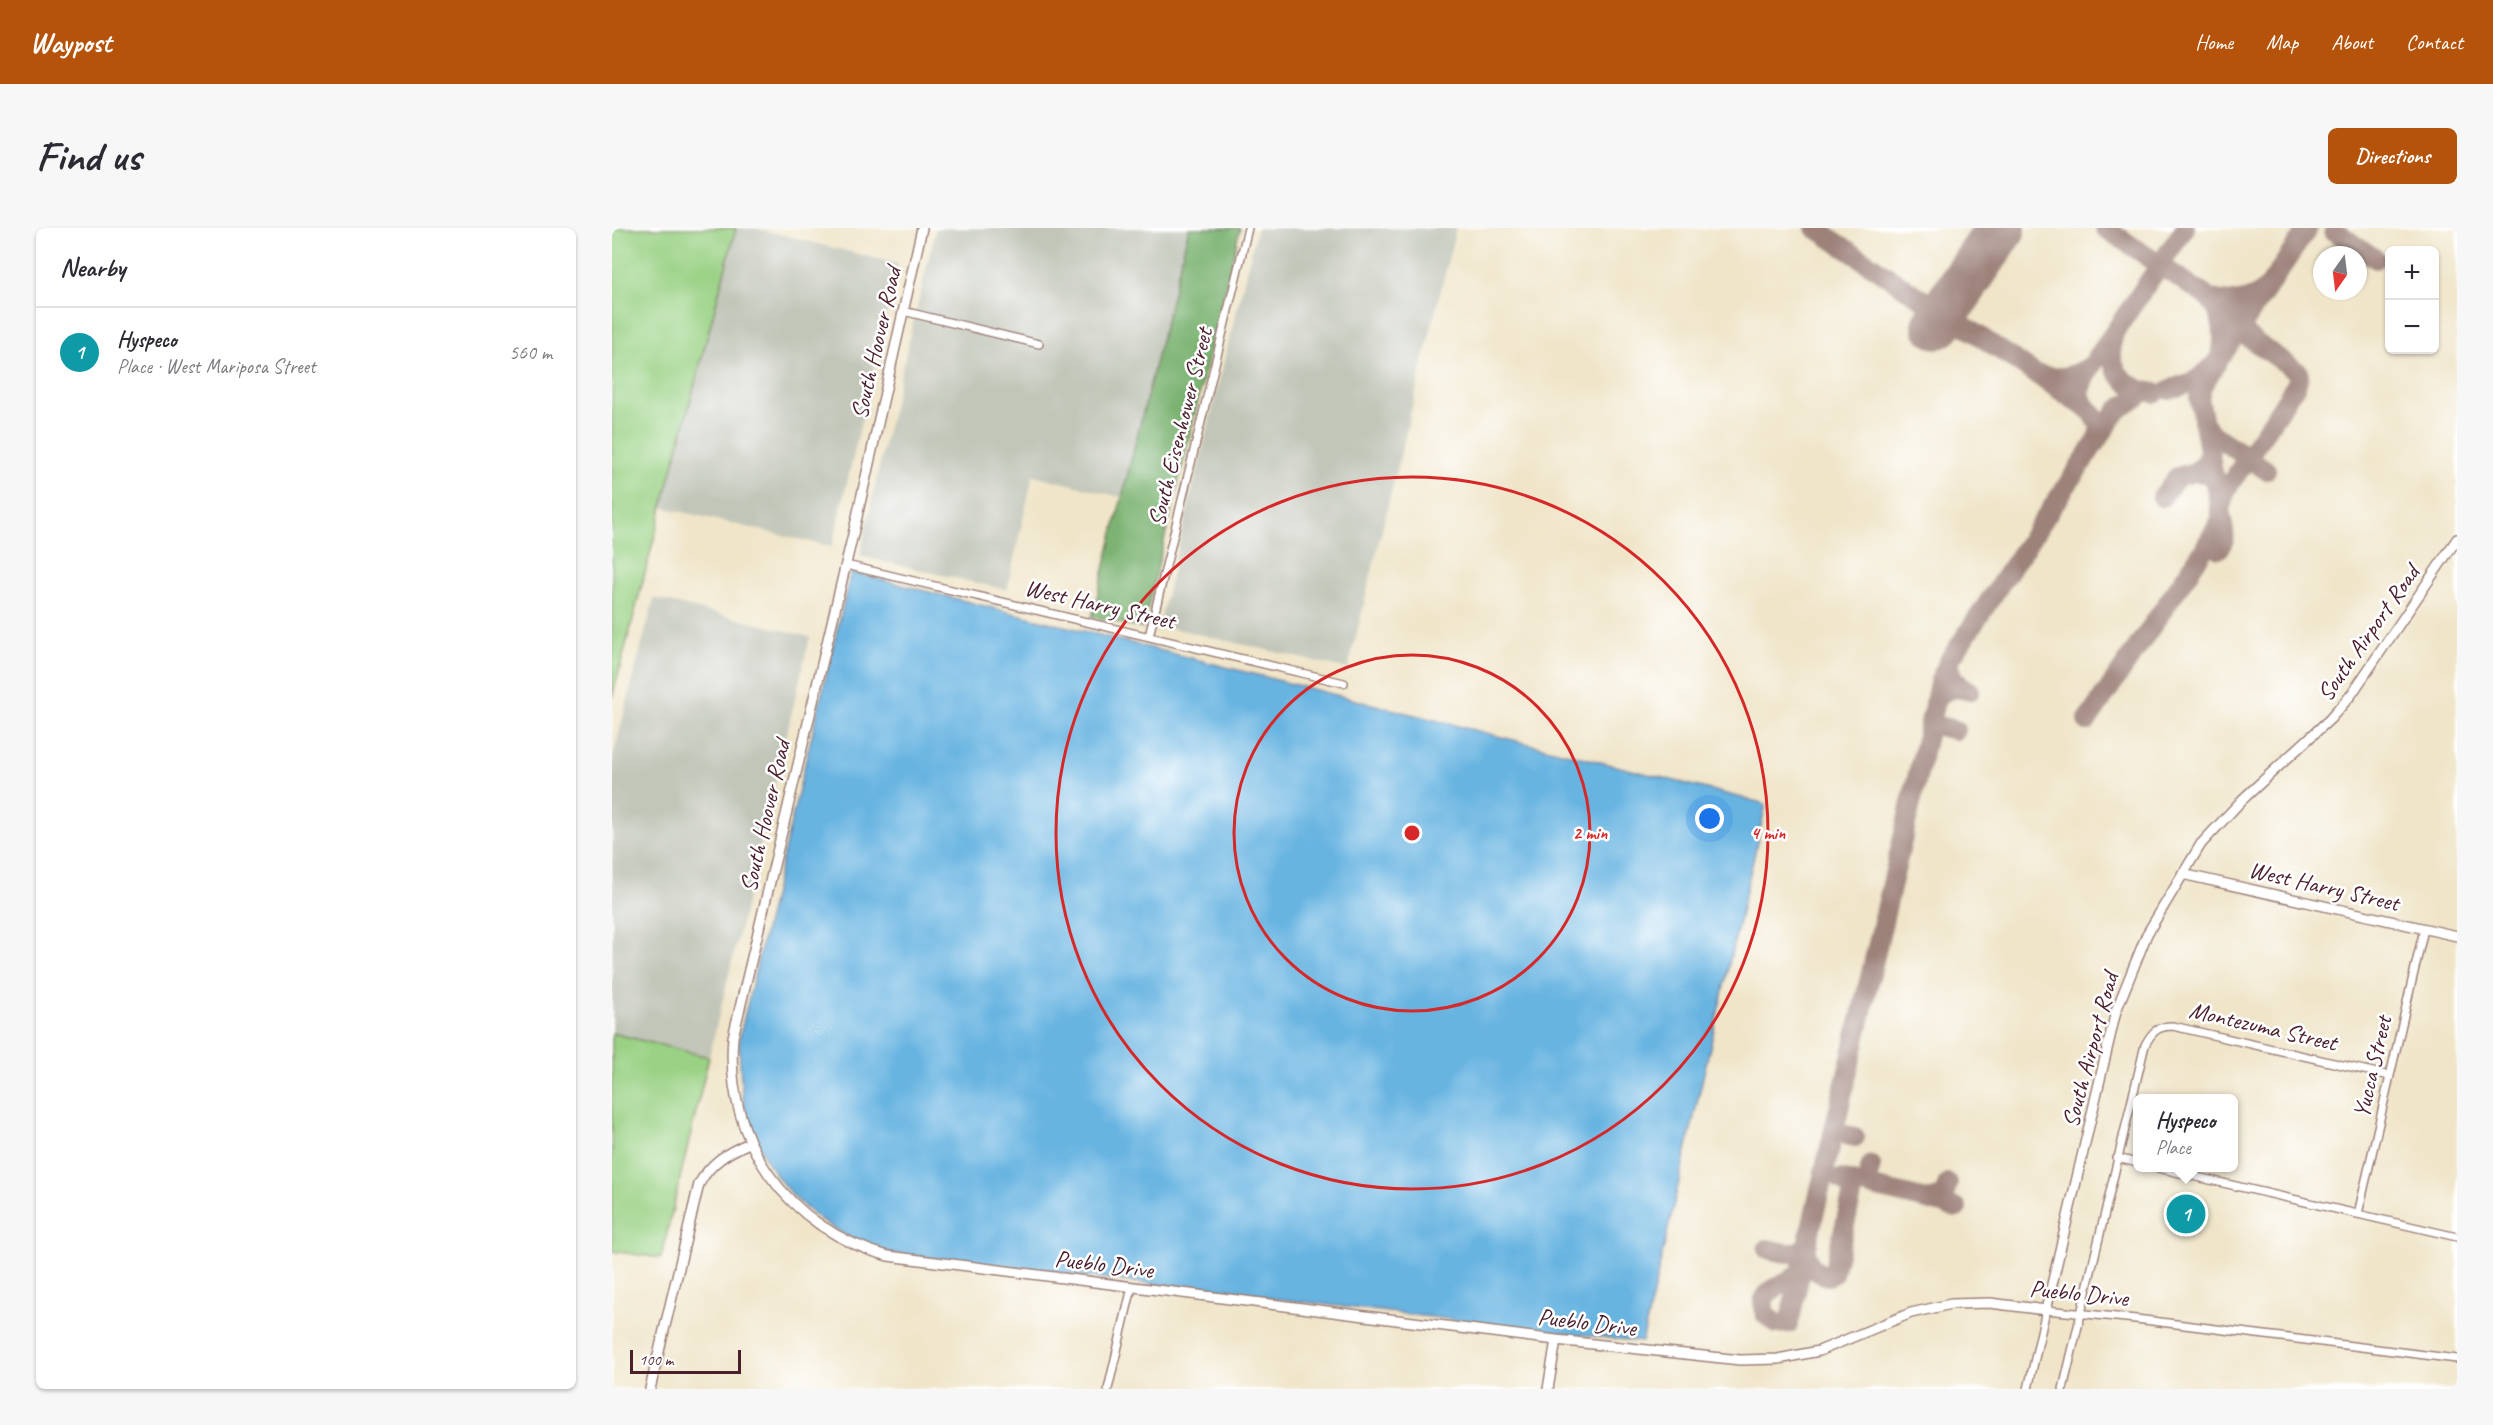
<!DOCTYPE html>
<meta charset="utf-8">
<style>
body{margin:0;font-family:Caveat,sans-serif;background:#f7f7f7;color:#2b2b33}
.controls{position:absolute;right:18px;top:18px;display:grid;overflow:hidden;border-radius:9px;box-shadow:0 2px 4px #0004}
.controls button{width:54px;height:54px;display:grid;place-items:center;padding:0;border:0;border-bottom:2px solid #e1e1e2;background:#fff;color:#2b2b33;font:30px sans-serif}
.compass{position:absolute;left:1701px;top:18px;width:54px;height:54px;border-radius:50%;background:#fff;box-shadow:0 2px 4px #0004;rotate:194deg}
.scale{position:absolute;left:18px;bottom:15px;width:111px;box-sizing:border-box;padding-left:6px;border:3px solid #4a1f2b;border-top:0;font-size:16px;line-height:21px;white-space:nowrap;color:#4a1f2b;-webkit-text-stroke:4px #fff;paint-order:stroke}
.you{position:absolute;left:1098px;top:591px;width:21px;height:21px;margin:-15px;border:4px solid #fff;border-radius:50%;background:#1a73e8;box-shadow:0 0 0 9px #1a73e833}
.badge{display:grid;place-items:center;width:39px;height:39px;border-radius:50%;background:#b45309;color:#fff;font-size:20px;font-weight:700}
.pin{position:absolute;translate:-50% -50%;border:3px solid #fff;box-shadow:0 2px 6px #0006}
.popup{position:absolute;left:1521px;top:866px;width:105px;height:78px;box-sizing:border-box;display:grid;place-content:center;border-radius:9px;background:#fff;filter:drop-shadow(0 2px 4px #0005);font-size:20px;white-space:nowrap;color:#7c7c81}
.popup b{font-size:22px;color:#2b2b33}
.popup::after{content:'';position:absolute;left:50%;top:100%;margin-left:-12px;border:12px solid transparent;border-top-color:#fff}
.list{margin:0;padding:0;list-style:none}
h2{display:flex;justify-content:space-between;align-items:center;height:78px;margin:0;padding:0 24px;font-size:26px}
h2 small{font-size:20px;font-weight:400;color:#7c7c81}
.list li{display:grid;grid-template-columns:39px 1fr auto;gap:18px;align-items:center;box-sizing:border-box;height:90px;padding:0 24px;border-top:2px solid #e1e1e2}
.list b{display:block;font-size:22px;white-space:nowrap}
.list p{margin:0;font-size:20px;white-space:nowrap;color:#7c7c81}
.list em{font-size:20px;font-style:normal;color:#7c7c81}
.map{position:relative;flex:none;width:1845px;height:1161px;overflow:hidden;border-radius:9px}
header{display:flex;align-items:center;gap:36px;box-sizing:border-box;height:84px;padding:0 30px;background:#b45309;color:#fff}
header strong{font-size:28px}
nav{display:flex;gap:33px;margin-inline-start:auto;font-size:21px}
.intro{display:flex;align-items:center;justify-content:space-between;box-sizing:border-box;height:144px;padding:0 36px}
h1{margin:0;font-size:42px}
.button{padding:15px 27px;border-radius:9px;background:#b45309;color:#fff;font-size:21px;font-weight:700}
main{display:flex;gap:36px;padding:0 36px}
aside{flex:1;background:#fff;border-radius:9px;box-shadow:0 2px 4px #0004}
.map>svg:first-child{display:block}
.industrial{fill:#c2c6b9}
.green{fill:#9ad184;stroke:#727858;stroke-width:1.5}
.forest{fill:#7bb372;stroke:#62694e;stroke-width:1.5}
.water{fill:#68b4e1;stroke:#596a86;stroke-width:1.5}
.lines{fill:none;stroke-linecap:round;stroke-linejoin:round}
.taxiway{stroke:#9d827a;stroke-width:20}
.runway{stroke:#9d827a;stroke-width:50}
.street-casing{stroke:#9d827a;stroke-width:10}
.secondary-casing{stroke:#9d827a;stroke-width:12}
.street{stroke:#fff;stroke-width:7}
.secondary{stroke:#fff;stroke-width:9}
.ring{fill:none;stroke:#d62828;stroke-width:3}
.labels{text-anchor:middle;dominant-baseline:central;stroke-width:5;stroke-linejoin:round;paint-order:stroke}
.street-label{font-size:24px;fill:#4a1f2b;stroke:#fff}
.centre{fill:#d62828;stroke:#fff;stroke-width:3}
.ring-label{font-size:18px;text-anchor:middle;font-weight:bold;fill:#d62828;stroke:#fff;stroke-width:5;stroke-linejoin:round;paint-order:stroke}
</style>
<header>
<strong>Waypost</strong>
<nav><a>Home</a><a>Map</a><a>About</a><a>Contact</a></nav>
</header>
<div class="intro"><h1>Find us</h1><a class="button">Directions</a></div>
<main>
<aside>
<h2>Nearby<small></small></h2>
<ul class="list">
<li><span class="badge" style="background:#0f9aa8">1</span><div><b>Hyspeco</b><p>Place · West Mariposa Street</p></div><em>560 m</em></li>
</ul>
</aside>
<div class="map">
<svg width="1845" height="1161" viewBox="0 0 1845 1161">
<rect width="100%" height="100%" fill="#fff"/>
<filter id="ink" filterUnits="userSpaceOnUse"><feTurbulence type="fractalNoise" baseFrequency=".0167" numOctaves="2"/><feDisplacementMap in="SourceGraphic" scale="12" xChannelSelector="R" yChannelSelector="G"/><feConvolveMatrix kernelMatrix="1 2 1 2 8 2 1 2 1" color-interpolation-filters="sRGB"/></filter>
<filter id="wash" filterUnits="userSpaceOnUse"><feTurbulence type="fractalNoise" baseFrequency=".008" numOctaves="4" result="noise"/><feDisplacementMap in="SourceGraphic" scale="24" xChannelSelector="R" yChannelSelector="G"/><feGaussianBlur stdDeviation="1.35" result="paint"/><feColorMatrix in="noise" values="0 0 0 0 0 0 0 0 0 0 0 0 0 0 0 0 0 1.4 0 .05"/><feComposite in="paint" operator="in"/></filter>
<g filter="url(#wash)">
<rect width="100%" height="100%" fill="#f0e5c9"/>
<!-- industrial -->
<path class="industrial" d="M124,0h19l143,36 -66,283 -171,-40z
M324,0h254l-69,269 -88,-22 -26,115 -147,-34 25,-116z
M645,0h199l-108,441 -189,-44z
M42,370l156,39 -101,420 -97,-24v-273z"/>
<!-- green -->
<path class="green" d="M0,0h124l-124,470z
M0,805l97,24 -48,201 -49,-7z"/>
<!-- forest -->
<path class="forest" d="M577,0h51l-97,400 -51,-11z"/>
<!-- water -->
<path class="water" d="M239,344l915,232 -124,538 -754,-89c-63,-20 -116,-63 -137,-128 -3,-9 -7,-18 -8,-27 -3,-19 -3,-39 -4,-59z"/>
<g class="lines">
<!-- taxiway -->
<path class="taxiway" d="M1203,0l107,71
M1493,0l104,70 32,27 7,12 50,35 1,4 -3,9 -70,105 -6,19
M1722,3l42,28
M1354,99l126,85 8,14 -2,13 20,-29 21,-14
M1502,105c-10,34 9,55 41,60
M1609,127c5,-21 2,-40 -12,-57 21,6 38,5 56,-8
M1604,136l92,-136
M1480,137l93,-137
M1427,147c20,5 36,2 53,-10 -9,15 -18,28 -5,43
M1557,162l26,-9 21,-17 -14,22 -3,11 25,134v10l-5,8
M1591,193l8,12 55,37
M1597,226l-6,12 -9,6 12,1 9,7
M1550,269l15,-20 17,-5
M1322,475c9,-15 20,-17 36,-12 -14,-8 -23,-15 -20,-32
M1475,493l116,-170 16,-28
M1330,499l14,3
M1234,907l9,2
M1257,945l2,-8
M1228,951l91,22
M1336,955l-4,12 -13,6 26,7
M1155,1021c16,3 30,10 41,-6
M1194,1024c3,14 9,21 22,24l5,-2 20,-83 -7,-9
M1189,1042l-12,53 -13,1 -11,-10 -2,-13c7,-17 28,-15 38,-31l139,-590 10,-21 148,-220"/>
<!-- runway -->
<path class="runway" d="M1325,96l64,-96"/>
</g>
</g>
<g filter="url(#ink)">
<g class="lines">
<defs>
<path id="street" d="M291,83l136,33
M234,337l498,118
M537,408l99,-408
M1505,930l21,5
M1546,940l299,69
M1746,986l66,-285
M496,1161l24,-102
M1416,1161l18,-79 90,9 321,40
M1451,1161l82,-344c7,-13 12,-19 28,-19l217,50"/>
<path id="secondary" d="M310,0l-68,302 -121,507c-9,104 55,192 155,219l668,84 184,20 38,-1 41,-8 92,-38 40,-9 39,-1 56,7 70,-299 31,-77 54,-90 42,-45 87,-80 21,-24 106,-156
M1570,646l275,62
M38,1161l49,-205c12,-22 28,-31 50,-41
M936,1161l8,-49"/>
</defs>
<!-- street casing -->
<use href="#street" class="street-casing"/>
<!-- secondary casing -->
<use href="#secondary" class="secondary-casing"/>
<!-- street -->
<use href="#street" class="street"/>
<!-- secondary -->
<use href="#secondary" class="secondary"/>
</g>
</g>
<!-- distance rings -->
<g class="ring">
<circle cx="800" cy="605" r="178"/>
<circle cx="800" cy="605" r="356"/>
</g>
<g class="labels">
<!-- street labels -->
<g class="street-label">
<text transform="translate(264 115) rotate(-77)">South Hoover Road</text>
<text transform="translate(568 199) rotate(-76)">South Eisenhower Street</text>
<text transform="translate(488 376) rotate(13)">West Harry Street</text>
<text transform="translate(1756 405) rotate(-55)">South Airport Road</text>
<text transform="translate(153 588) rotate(-77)">South Hoover Road</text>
<text transform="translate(1712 658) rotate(13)">West Harry Street</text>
<text transform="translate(1651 798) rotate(13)">Montezuma Street</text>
<text transform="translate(1478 822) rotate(-75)">South Airport Road</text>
<text transform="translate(1760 839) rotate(-77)">Yucca Street</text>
<text transform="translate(492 1036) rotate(7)">Pueblo Drive</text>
<text transform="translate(1467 1065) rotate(6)">Pueblo Drive</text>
<text transform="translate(975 1094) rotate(7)">Pueblo Drive</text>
</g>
</g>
<circle cx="800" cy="605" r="9" class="centre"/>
<g class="ring-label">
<text x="978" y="611">2 min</text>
<text x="1156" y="611">4 min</text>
</g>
</svg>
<div class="controls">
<button>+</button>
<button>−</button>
</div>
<svg class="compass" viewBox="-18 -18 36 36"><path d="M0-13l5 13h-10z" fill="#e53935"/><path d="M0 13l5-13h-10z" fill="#7c7c81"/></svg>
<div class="scale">100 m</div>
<div class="you"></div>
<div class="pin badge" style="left:1574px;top:986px;background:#0f9aa8">1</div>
<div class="popup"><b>Hyspeco</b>Place</div>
</div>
</main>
